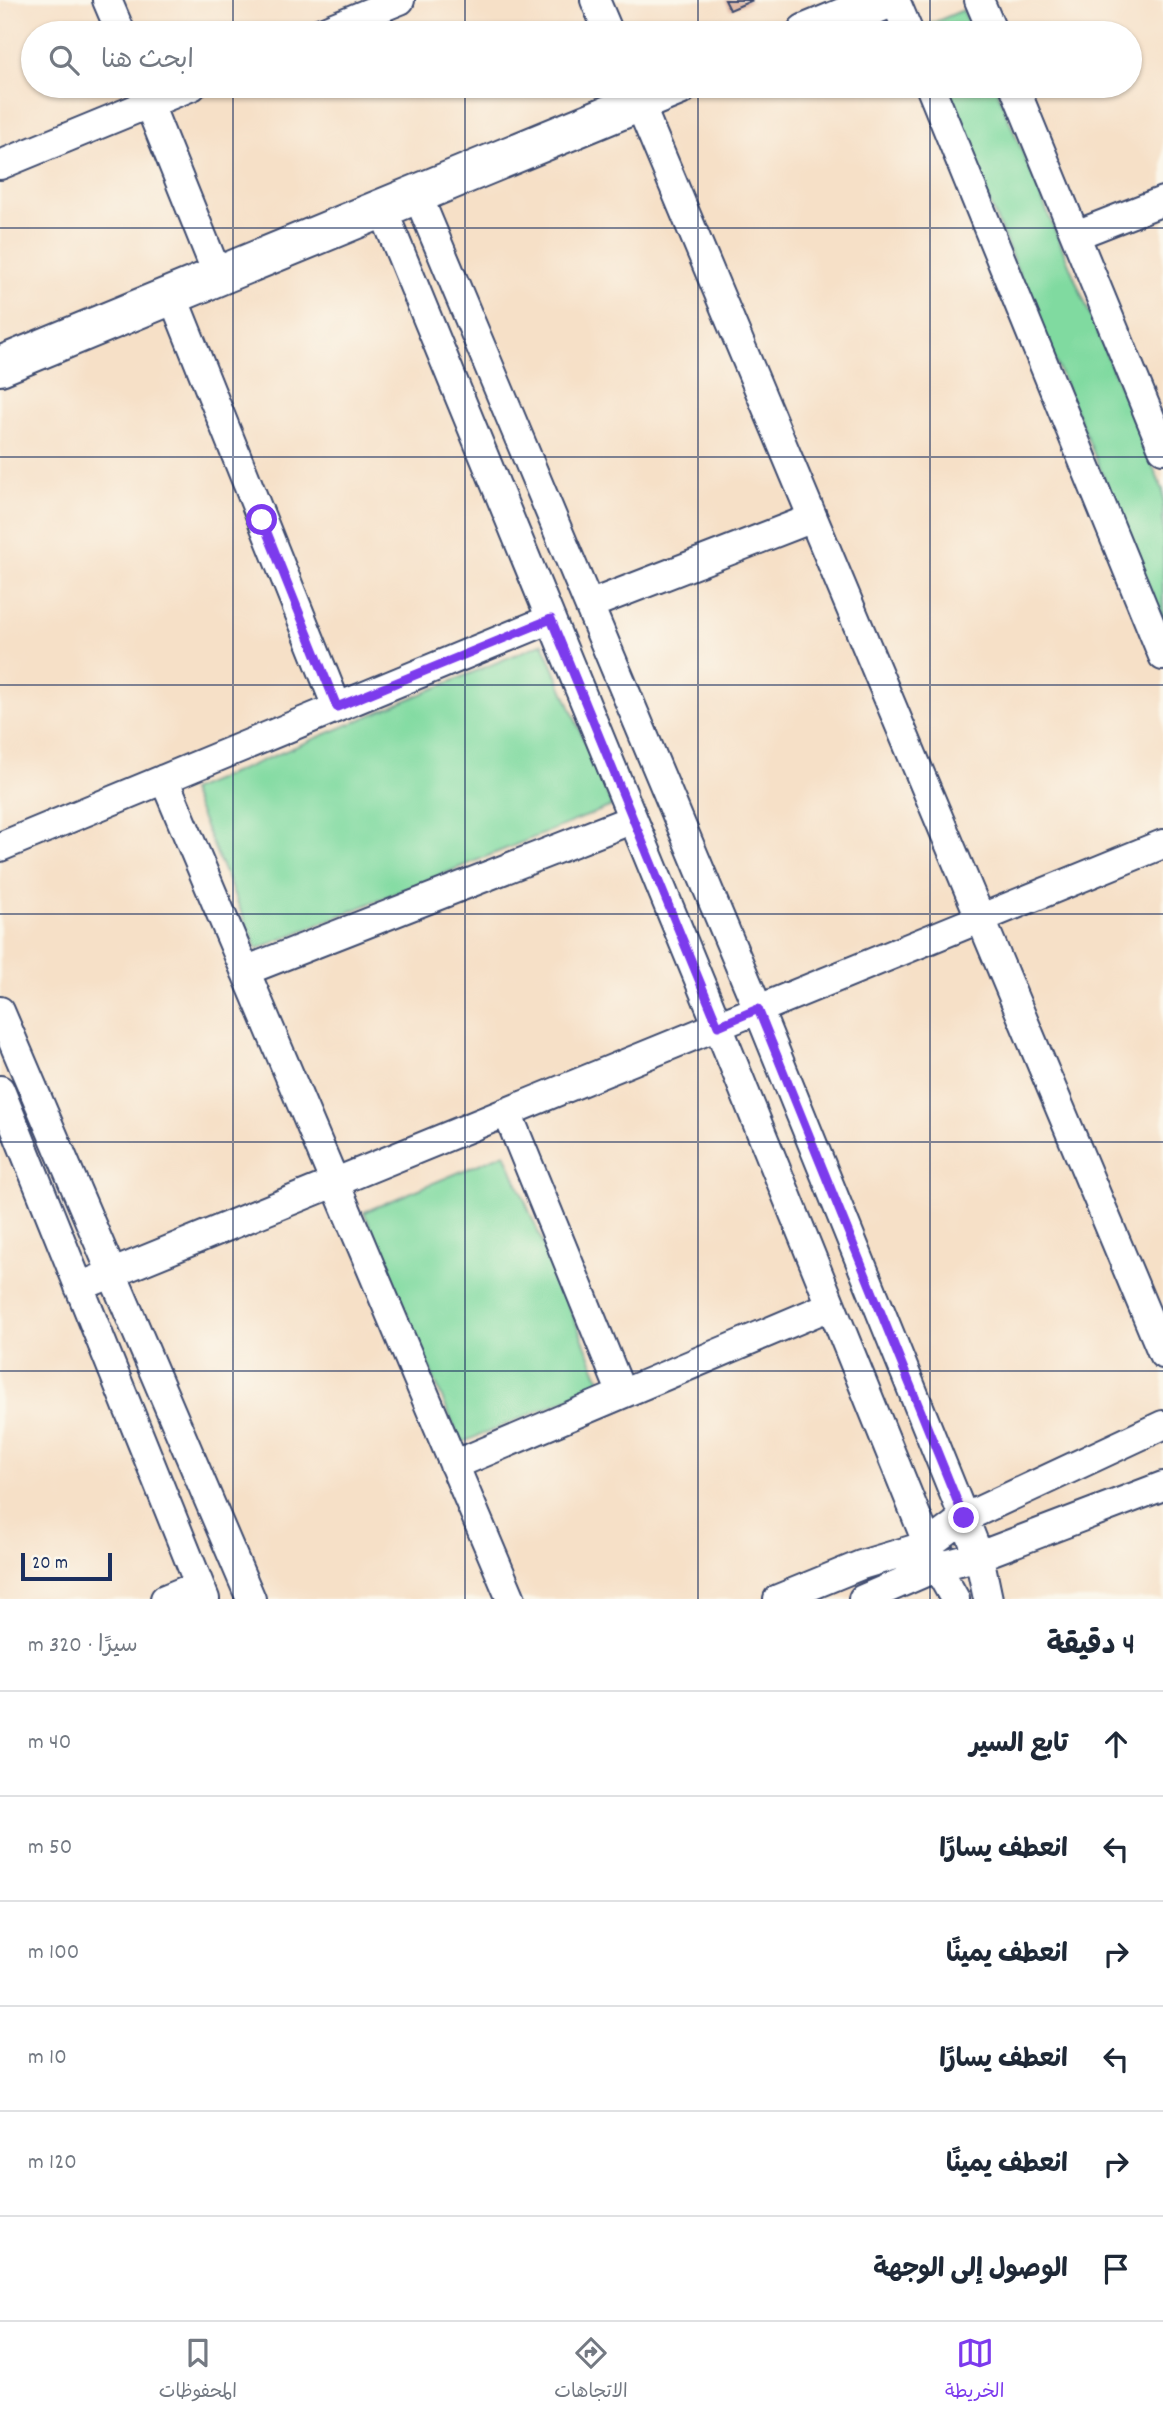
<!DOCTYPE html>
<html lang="ar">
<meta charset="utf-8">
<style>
body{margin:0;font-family:Dekko,"Playpen Sans Arabic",sans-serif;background:#f2f2f3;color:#1f2937;direction:rtl}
.scale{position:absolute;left:21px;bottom:18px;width:91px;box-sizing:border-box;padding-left:7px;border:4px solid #1b2f5e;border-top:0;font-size:19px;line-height:24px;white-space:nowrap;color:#1b2f5e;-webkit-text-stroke:5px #fbf7ec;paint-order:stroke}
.stop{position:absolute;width:21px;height:21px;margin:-16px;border:5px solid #7c3aed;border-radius:50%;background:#fff}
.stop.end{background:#7c3aed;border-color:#fff;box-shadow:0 2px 7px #0008}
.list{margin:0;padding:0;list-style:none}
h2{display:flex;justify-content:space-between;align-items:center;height:91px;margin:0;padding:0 28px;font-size:30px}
h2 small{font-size:23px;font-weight:400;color:#747a83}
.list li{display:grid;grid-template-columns:46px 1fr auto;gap:21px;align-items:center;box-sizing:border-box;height:105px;padding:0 28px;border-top:2px solid #e0e1e3}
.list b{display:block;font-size:26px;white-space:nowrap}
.list em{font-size:23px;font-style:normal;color:#747a83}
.icon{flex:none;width:38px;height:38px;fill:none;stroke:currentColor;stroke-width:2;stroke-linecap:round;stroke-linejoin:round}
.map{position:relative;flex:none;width:1163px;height:1599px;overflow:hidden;direction:ltr}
.search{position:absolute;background:#fff;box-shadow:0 2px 5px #0004;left:21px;right:21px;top:21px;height:77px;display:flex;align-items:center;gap:18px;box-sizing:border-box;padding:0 24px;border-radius:38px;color:#747a83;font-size:26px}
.sheet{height:721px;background:#fff}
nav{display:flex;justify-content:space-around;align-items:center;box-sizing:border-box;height:98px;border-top:2px solid #e0e1e3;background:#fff;font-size:19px;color:#747a83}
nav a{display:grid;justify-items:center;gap:4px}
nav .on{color:#7c3aed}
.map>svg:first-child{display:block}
.green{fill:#80daa0;stroke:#4e847f;stroke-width:2}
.building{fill:#d6a38e}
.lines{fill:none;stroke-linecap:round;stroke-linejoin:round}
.street-casing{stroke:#3c4a6e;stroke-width:32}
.secondary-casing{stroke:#3c4a6e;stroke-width:42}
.street{stroke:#fff;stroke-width:28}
.secondary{stroke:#fff;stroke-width:38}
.route{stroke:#7c3aed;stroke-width:9}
.grid{fill:none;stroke:#1b2f5e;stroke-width:2;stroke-opacity:0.55}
</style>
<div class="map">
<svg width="1163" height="1599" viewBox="0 0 1163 1599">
<rect width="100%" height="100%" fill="#fbf7ec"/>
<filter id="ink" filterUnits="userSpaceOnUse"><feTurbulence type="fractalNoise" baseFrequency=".0143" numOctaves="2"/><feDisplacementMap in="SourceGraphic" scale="14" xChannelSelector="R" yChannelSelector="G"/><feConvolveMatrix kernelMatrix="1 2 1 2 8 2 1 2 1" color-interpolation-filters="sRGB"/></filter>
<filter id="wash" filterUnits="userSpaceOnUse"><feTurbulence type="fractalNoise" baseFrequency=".00686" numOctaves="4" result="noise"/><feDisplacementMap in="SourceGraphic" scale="28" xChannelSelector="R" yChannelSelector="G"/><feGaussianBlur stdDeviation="1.57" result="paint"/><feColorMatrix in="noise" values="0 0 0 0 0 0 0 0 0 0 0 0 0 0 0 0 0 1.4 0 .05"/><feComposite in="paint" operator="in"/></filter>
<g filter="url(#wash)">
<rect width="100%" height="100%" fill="#f6e0c7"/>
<!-- green -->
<path class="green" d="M963,10l10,23h-53l-2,-4z
M941,86h54l168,405v129z
M543,643l69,163 -355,143 -67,-158z
M505,1153l97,232 -141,58 -97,-231z"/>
<g id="blocks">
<!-- building -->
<path class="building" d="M725,0h28l-23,10z"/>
</g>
</g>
<g filter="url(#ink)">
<use href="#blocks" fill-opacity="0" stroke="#3c4a6e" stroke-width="2"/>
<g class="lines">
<defs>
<path id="street" d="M107,0l14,33
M595,0l14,33
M895,0l14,33
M979,0l14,33
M319,33l81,-33
M632,86l531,1268
M930,86l233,570
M1014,86l149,363
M142,87l76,189
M0,165l192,-79
M417,194l341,815 206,509 15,38 9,43
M382,208l336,818 219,541 18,32
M1076,235l87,-34
M172,295l165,412
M589,605l224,-87
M164,779l347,820
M0,847l551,-228
M245,971l388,-152
M0,1011l251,588
M0,1090l205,509
M507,1112l115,282
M79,1287l1084,-443
M454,1465l376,-159
M165,1599l34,-14
M778,1599l83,-34 67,-20 36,-27 199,-93
M863,1599l74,-32 42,-11 184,-70"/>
<path id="secondary" d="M806,33l80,-33
M0,366l679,-280"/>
</defs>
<!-- street casing -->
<use href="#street" class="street-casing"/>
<!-- secondary casing -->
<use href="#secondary" class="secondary-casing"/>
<!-- street -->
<use href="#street" class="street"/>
<!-- secondary -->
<use href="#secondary" class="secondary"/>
</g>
</g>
<g class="lines" filter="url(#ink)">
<!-- route -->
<path class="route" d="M262,520l75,187 214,-88 167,407 40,-17 206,509"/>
</g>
<!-- grid -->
<path class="grid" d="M233,0v33M465,0v33M698,0v33M930,0v33M233,86v1513M465,86v1513M698,86v1513M930,86v1513M0,228h1163M0,457h1163M0,685h1163M0,914h1163M0,1142h1163M0,1371h1163"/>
</svg>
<div class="scale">20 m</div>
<div class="stop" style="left:262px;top:520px"></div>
<div class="stop end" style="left:964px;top:1518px"></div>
<div class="search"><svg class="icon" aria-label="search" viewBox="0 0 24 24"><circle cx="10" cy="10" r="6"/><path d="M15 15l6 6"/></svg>ابحث هنا</div>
</div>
<section class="sheet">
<h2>4 دقيقة<small>سيرًا · 320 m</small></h2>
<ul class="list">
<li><svg class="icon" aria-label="ahead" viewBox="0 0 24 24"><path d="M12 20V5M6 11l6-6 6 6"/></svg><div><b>تابع السير</b></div><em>40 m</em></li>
<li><svg class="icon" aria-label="left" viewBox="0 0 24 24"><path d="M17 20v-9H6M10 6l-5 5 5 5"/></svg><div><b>انعطف يسارًا</b></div><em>50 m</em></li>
<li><svg class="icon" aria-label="right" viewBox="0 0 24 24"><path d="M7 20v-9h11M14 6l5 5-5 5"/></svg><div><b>انعطف يمينًا</b></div><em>100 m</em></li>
<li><svg class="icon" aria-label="left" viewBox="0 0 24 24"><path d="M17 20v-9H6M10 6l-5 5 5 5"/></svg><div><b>انعطف يسارًا</b></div><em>10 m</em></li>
<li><svg class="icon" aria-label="right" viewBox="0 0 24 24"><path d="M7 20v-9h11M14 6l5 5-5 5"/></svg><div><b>انعطف يمينًا</b></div><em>120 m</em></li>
<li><svg class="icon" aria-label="arrive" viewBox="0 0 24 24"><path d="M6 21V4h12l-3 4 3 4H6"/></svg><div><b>الوصول إلى الوجهة</b></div></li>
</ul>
</section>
<nav>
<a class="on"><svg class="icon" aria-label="map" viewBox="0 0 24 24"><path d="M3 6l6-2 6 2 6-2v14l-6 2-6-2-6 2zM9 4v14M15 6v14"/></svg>الخريطة</a>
<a><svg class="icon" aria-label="directions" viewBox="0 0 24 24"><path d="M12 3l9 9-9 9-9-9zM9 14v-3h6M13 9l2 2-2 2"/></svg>الاتجاهات</a>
<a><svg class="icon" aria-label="saved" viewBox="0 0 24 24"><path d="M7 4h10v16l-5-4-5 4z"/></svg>المحفوظات</a>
</nav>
